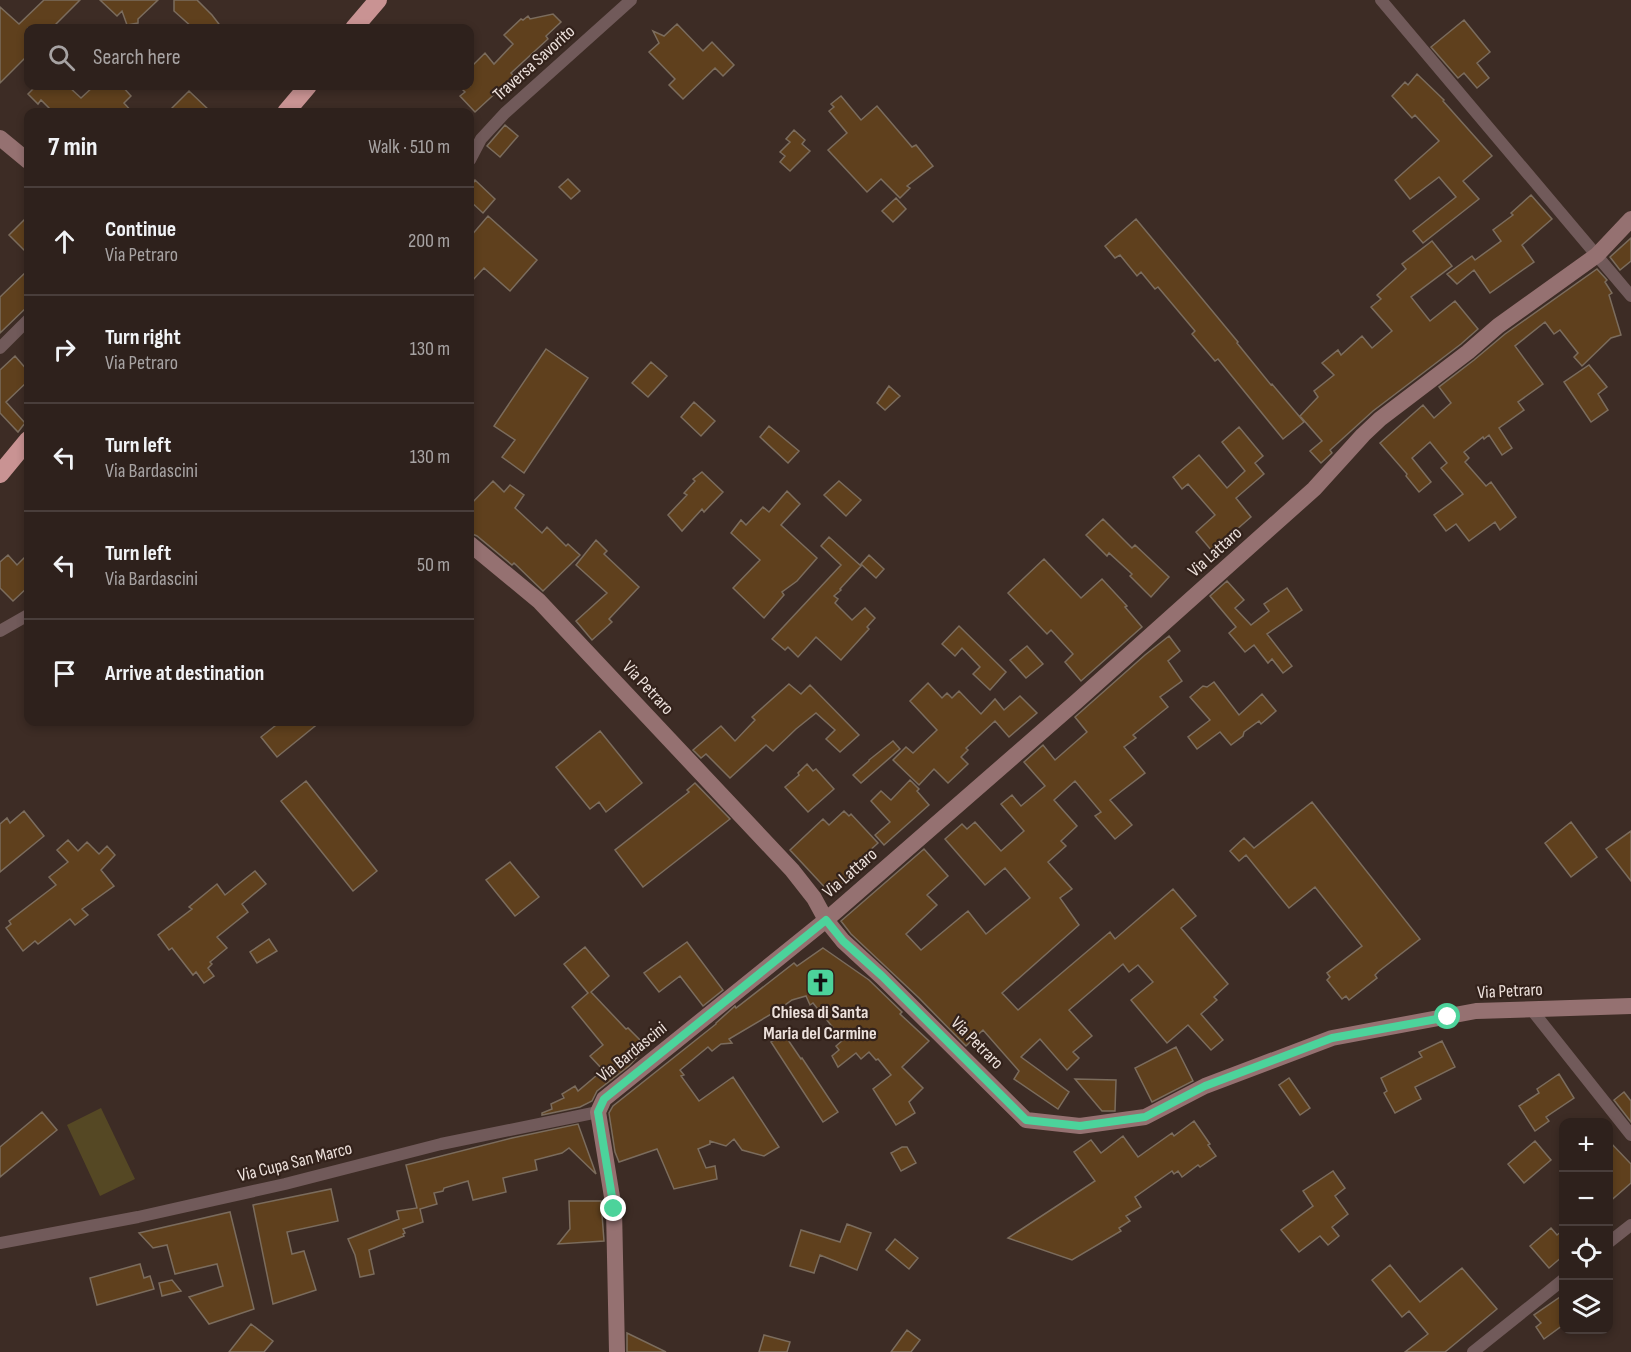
<!DOCTYPE html>
<meta charset="utf-8">
<style>
body{margin:0;font-family:"Sofia Sans Condensed",sans-serif;background:#3a2e29;color:#f1f3f6}
.controls{position:absolute;right:18px;bottom:18px;display:grid;overflow:hidden;border-radius:12px;box-shadow:0 3px 9px #0003}
.controls button{width:54px;height:54px;display:grid;place-items:center;padding:0;border:0;border-bottom:2px solid #493e3b;background:#2e211c;color:#f1f3f6;font:30px sans-serif}
.stop{position:absolute;width:18px;height:18px;margin:-14px;border:4px solid #4cd39b;border-radius:50%;background:#fff}
.stop.end{background:#4cd39b;border-color:#fff;box-shadow:0 2px 6px #0008}
.list{margin:0;padding:0;list-style:none}
h2{display:flex;justify-content:space-between;align-items:center;height:78px;margin:0;padding:0 24px;font-size:26px}
h2 small{font-size:20px;font-weight:400;color:#a7a3a3}
.list li{display:grid;grid-template-columns:39px 1fr auto;gap:18px;align-items:center;box-sizing:border-box;height:108px;padding:0 24px;border-top:2px solid #493e3b}
.list b{display:block;font-size:22px;white-space:nowrap}
.list p{margin:0;font-size:20px;white-space:nowrap;color:#a7a3a3}
.list em{font-size:20px;font-style:normal;color:#a7a3a3}
.icon{flex:none;width:33px;height:33px;fill:none;stroke:currentColor;stroke-width:2;stroke-linecap:round;stroke-linejoin:round}
.map{position:relative;flex:none;width:1631px;height:1352px;overflow:hidden}
.search{position:absolute;background:#2e211c;box-shadow:0 3px 9px #0003;left:24px;top:24px;width:450px;height:66px;display:flex;align-items:center;gap:15px;box-sizing:border-box;padding:0 21px;border-radius:12px;color:#a7a3a3;font-size:22px}
.panel{position:absolute;background:#2e211c;box-shadow:0 3px 9px #0003;left:24px;top:108px;width:450px;height:618px;border-radius:12px}
.map>svg:first-child{display:block}
.green{fill:#554824}
.building{fill:#5f401d;stroke:#7b6c5d;stroke-width:1.5}
.lines{fill:none;stroke-linecap:round;stroke-linejoin:round}
.street{stroke:#715a5a;stroke-width:12}
.secondary{stroke:#957171;stroke-width:16}
.highway{stroke:#c99393;stroke-width:18}
.route{stroke:#4cd39b;stroke-width:8}
.labels{text-anchor:middle;dominant-baseline:central;stroke-width:4.5;stroke-linejoin:round;paint-order:stroke}
.street-label{font-size:18px;fill:#ece0db;stroke:#33221b}
.poi-label{font-size:18px;font-weight:bold;fill:#ece0db;stroke:#33221b}
</style>
<div class="map">
<svg width="1631" height="1352" viewBox="0 0 1631 1352">
<rect width="100%" height="100%" fill="#3d2c25"/>
<!-- green -->
<path class="green" d="M101,1108l34,71 -35,17 -33,-71z"/>
<!-- building -->
<path class="building" d="M44,0h36l-28,28h-24v27l-28,28v-76l19,17z
M100,0h58l-20,19v4l-11,2 -5,-14 -5,5z
M174,0h23l15,15 10,13h-29l-19,-17z
M553,14l8,8 -15,14 2,3 -37,34 3,3 -39,36 -15,-16 5,-4 -6,-6h11v-18l15,-15 9,11 19,-20 -9,-9 17,-16 2,1 5,-4 2,3z
M1464,20l26,32 -13,11 12,15 -12,10 -13,-15 -6,5 -27,-31z
M677,24l26,27 9,-9 22,23 -11,11 -8,-8 -32,31 -14,-14 6,-6 -26,-27 10,-9 -6,-12 11,5z
M1417,74l27,26 -1,1 49,55 -29,25 16,18 -56,44 -10,-12 43,-34 -17,-20 -29,22 -15,-19 44,-39 -24,-26 -3,3 -20,-22 13,-14 3,3z
M36,86h32l13,12 13,-12h28l9,10 -7,7 8,9h-79l-12,-12 -3,4 -10,-10z
M189,91l22,21h-43z
M841,96l20,24 16,-14 35,41 4,-2 17,21 -26,20 3,2 -10,10 -19,-19 -14,13 -39,-42 19,-17 -18,-22 5,-4 -3,-3z
M505,125l13,11 -18,21 -13,-11z
M794,130l11,10 -3,4 8,7 -20,20 -10,-9 5,-6 -5,-4 10,-10 -4,-3z
M568,179l12,12 -9,8 -12,-12z
M475,180l20,19 -12,14 -13,-12v-13z
M1531,195l21,24 -30,26 12,17 -44,31 -16,-23 -17,14 -10,-10 25,-18 3,4 26,-19 -8,-11 20,-15 -2,-2z
M896,198l10,11 -13,13 -11,-11z
M28,216v38l-19,-19z
M488,216l49,44 -27,31 -26,-23 -14,15v-46z
M1136,219l102,123 -1,1 34,42 1,-1 32,38 -21,17 -65,-80 -3,2 -23,-27 3,-3 -37,-44 -3,2 -14,-17 -4,4 -17,-21 -5,3 -10,-12z
M1631,238v23l-11,9 -10,-13z
M1432,241l20,25 -41,31 19,24 25,-20 23,28 -17,15 -88,67 -43,39 2,3 -11,10 -11,-12 12,-10 -22,-25 18,-19 -4,-6 20,-16 -12,-12 16,-13 3,5 21,-19 10,12 20,-17 -21,-24 10,-8 -4,-4 29,-26 -4,-5z
M1597,269l10,11 -2,2 7,11 -3,2 12,40 -10,3 -29,28 -8,-9 4,-4 -18,-23 -6,4 -9,-12 -30,24 28,38 -25,18 6,8 -25,18 13,20 -10,7 -13,-20 -5,4 -1,-2 -19,15 5,6 -4,4 21,24 5,-4 25,35 -16,13 -5,-8 -26,19 -13,-17 -10,7 -12,-16 29,-21 -22,-26 6,-5 -17,-21 -18,16 19,24 -12,10 -13,-16 1,-2 -27,-31 43,-38 11,13 17,-15 -12,-16 35,-27 31,-26z
M28,270v36l-28,27v-36z
M546,349l42,29 -64,95 -22,-16 13,-17 -21,-14z
M15,356l13,15v10l-22,21 19,21 -7,9 -18,-19v-43z
M651,362l16,14 -19,21 -16,-14z
M1589,365l18,22 -9,7 10,16 -17,12 -27,-40z
M889,386l11,10 -15,14 -8,-7z
M694,402l21,19 -14,15 -20,-19z
M769,426l30,25 -11,12 -28,-26z
M1239,427l24,29 -8,7 9,11 -28,24 15,19 -39,34 -16,-19 19,-17 -27,-31 -6,5 -9,-12 26,-22 28,33 18,-17 -23,-29z
M702,472l21,20 -19,20 -2,-3 -20,22 -14,-16 19,-20 -3,-2 11,-12 -2,-2z
M493,481l11,11 6,-7 14,10 -9,13 27,25 5,-6 19,19 2,-2 12,11 -37,36 -29,-28 -2,2 -35,-29 -7,-3v-28z
M839,481l22,19 -15,16 -22,-21z
M787,491l13,13 -19,21 36,33 -20,23 -15,11 2,3 -20,23 -31,-30 27,-28 -29,-27 10,-13 5,5 17,-18 6,5z
M1103,519l29,29 3,-3 34,32 -18,20 -21,-21 2,-2 -23,-21 -2,3 -21,-21z
M829,537l32,29 -21,23 1,1 -7,6 4,3 -3,4 17,17 13,-12 10,10 -8,9 2,2 -28,31 -25,-23 -18,20 -10,-10 -3,3 -13,-11 69,-74 -20,-19z
M596,540l11,11 -3,3 35,33 -30,32 3,3 -20,18 -16,-19 31,-28 -31,-28z
M28,554v33l-15,14 -13,-13v-26l8,-7 9,10z
M869,555l15,14 -8,9 -15,-14z
M1044,559l37,39 21,-19 25,27 -2,1 17,20 -61,54 -16,-19 8,-8 -22,-24 -4,4 -39,-41z
M1227,581l17,19 -9,8 16,17 18,-14 -5,-7 23,-16 15,22 -35,24 25,32 -9,7 -11,-14 -4,4 -14,-18 -9,7 -16,-19 7,-6 -26,-31z
M959,626l47,46 -16,18 -17,-16 7,-7 -18,-19 -7,8 -13,-12z
M1169,636l11,15 -12,10 14,20 -22,16 8,10 -35,28 3,3 -12,9 21,26 -35,27 22,25 -17,14 -20,-23 6,-4 -26,-31 -21,19 23,26 -16,15 5,5 -18,16 24,27 -12,9 19,27 -77,68 16,17 92,-78 5,7 58,-50 23,27 -15,12 47,56 -14,13 3,3 -16,14 22,26 -12,10 -23,-25 -21,18 -36,-43 22,-18 -15,-17 -9,7 -6,-8 -54,46 23,26 -19,16 6,6 -12,12 -27,-31 -19,18 48,35 -11,17 -44,-30 5,-8 -36,-41 -17,16 -47,-48 -68,-64 -10,-13 83,-72 24,27 -21,19 10,10 -31,29 15,16 47,-39 18,23 44,-36 -25,-30 -20,17 -40,-46 17,-15 5,5 8,-7 26,29 23,-20 -23,-27 11,-9 9,11 24,-20 -21,-24 19,-17 12,15 32,-28 -12,-15 70,-62z
M1027,646l16,18 -17,14 -16,-18z
M1214,682l25,33 23,-21 14,17 -15,13 -2,-3 -15,11 -1,4 -12,9 -11,-13 -23,17 -9,-12 22,-17 -20,-23 13,-11 4,1z
M928,683l14,15 5,-5 5,5 7,-7 22,23 14,-15 9,11 16,-14 17,17 -28,24 -14,-16 -29,27 2,2 -7,7 7,7 -20,19 -14,-14 -15,16 -26,-25 13,-13 7,6 24,-23 -27,-29z
M789,684l12,10 9,-9 49,50 -19,17 -14,-13 9,-9 -19,-17 -20,16 -23,22 -7,-6 -36,33 -24,-24 -5,4 -8,-8 28,-24 14,15 20,-21 -3,-3z
M280,722h40l-43,35 -16,-20z
M600,731l42,52 -36,29 -7,-10 -9,7 -34,-42z
M893,741l7,8 -39,34 -8,-8 16,-14v-1z
M807,764l6,7 3,-2 18,20 -26,23 -23,-25 14,-12 -1,-2z
M910,780l9,9 -2,2 12,14 -45,40 -9,-10 15,-13 -19,-21 10,-10 10,9z
M306,781l71,90 -24,20 -72,-90z
M695,783l35,36 -87,68 -28,-37 74,-58 -2,-2z
M1312,802l108,137 -41,32 -4,4 2,3 -28,22 -3,-4 -4,3 -15,-19 3,-3 -3,-4 35,-27 -47,-59 -26,21 -43,-53 -7,6 -9,-10 14,-13 10,10z
M24,811l20,25 -44,36v-48l7,-6 3,5z
M844,811l5,5 2,-2 27,29 -32,29 4,4 -19,18 -41,-44 33,-31 6,6z
M1571,822l26,35 -26,20 -26,-34z
M1631,831v50l-25,-32z
M68,840l10,11 9,-9 12,12 8,-8 8,9 -14,15 13,16 -32,23 6,6 -13,10 -5,-6 -32,25 -3,-3 -12,10 -17,-23 5,-4 -2,-3 47,-36 -7,-8 19,-15 -11,-12z
M510,862l29,35 -24,19 -29,-36z
M255,871l11,13 -24,20 6,8 -31,25 10,11 -17,14 2,2 -4,4 6,8 -10,7 -8,-11 -3,3 -21,-27 -3,2 -11,-15 34,-26 -3,-2 28,-23 8,11z
M269,939l8,12 -20,12 -7,-11z
M687,942l36,48 -20,16 -23,-30 -21,16 -15,-19z
M585,947l24,29 -18,16 35,37 2,-1 19,19 -18,19 -32,25 -5,10 -12,6 -38,8v-2l10,-4 -1,-5 13,-6 -2,-4 13,-8 3,5 25,-21 -13,-14 13,-11 -31,-38 16,-14 -24,-29z
M823,948l46,32 33,32 -2,2 29,27 -27,26 21,21 -14,14 6,11 -19,12 -23,-36 18,-14 -13,-16 -2,1 -7,-8 -8,7 -5,-6 -18,14 -6,-11 7,-6 -3,-4 7,-6 -30,-37 -3,2 -4,-9 -14,4 -14,10 -49,29 3,4 -11,1 -9,7 -4,-4 -28,23 4,5 -3,1 18,25 34,-24 46,70 -15,9 -22,-6 -8,-11 -8,7 -16,-5v3l-12,5 8,19 9,-2 2,13 -43,10 -17,-40 -38,13 -4,-10 -6,-39 4,-7 103,-82v-1l19,-17 1,2 58,-45 3,3z
M784,1034l17,25 1,-1 36,54 -15,10 -52,-80z
M1442,1041l13,26 -40,20 6,12 -26,14 -11,-20 3,-2 -6,-13 41,-21 -3,-5z
M1176,1047l17,34 -41,21 -17,-34z
M1559,1074l15,24 -28,19 3,4 -14,10 -16,-25 20,-13 -2,-4z
M1289,1078l21,30 -10,7 -21,-30z
M1075,1079l41,1 -1,31h-13z
M1624,1092l7,9v21l-17,-22z
M42,1112l15,18 -57,47v-30z
M1194,1121l16,23 -2,1 8,11 -16,11 -2,-2 -16,12 -4,-6 -4,3 -2,-3 -37,26 6,10 -15,9 4,5 -11,7 2,3 -49,29 -64,-22 87,-57 -21,-29 17,-12 10,13 22,-17 15,21 34,-24 2,3z
M578,1124l18,50 -27,-26 -7,5 -27,7 2,10 -34,8 3,14 -33,8 -5,-19 -24,7 -1,3 -9,2 3,11 -17,5 3,13 -20,7 2,4 -2,1 1,2 -35,14 5,24 -14,3 -5,-22 -7,-16 51,-20 -2,-8 20,-3 -11,-43 106,-27z
M1608,1140l23,24v19l-23,20z
M1535,1141l16,19 -27,23 -16,-19z
M902,1147h5l9,16 -15,8 -10,-18z
M1333,1171l12,17 -10,8 13,18 -16,13 7,9 -11,9 -8,-9 -21,16 -18,-22 32,-24 -10,-15z
M331,1189l7,32 -51,11 5,22 12,-3 12,39 -43,14 -20,-99z
M569,1201h32l3,40 -46,3 12,-15z
M230,1212l24,97 -45,15 -20,-27 34,-11 -6,-22 -42,10 -8,-29 -14,3 -14,-15z
M847,1224l24,9 -14,37 -37,-15 -6,18 -24,-7 11,-36 39,12z
M1551,1228l6,7 6,-5v26l-14,12 -19,-22z
M895,1239l23,19 -9,11 -23,-19z
M140,1264l4,14 6,-2 4,13 -57,16 -7,-27z
M1390,1265l30,37 42,-34 35,41 -52,43h-40l23,-18 -19,-23 -7,6 -30,-37z
M172,1280l9,11 -19,5 -3,-13z
M1563,1295v30l-19,14 -8,-12 5,-4 -7,-8z
M251,1324l22,17 -9,11h-35z
M907,1330l13,10 -9,12h-20z
M627,1333l39,19h-39z
M764,1335l26,7 -3,10h-28z"/>
<g class="lines">
<!-- street -->
<path class="street" d="M1381,0l250,296
M470,160l11,-21 24,-26 126,-113
M0,348l28,-28
M0,631l28,-16
M1531,1009l100,126
M0,1243l138,-26 147,-33 156,-40 157,-32
M1608,1243l23,-18
M1473,1352l91,-73"/>
<!-- secondary -->
<path class="secondary" d="M0,138l28,23
M470,544l69,57 253,269 22,28 12,22 17,21 39,36 144,143 54,6 65,-9 60,-31 127,-48 144,-27 155,-5
M617,1352l-3,-143 -16,-97 6,-13 222,-179 250,-218 238,-213 49,-54 17,-16 88,-67 30,-26 99,-71 34,-36"/>
<!-- highway -->
<path class="highway" d="M354,28l24,-28
M286,112l22,-26
M0,474l28,-34"/>
</g>
<g class="lines">
<!-- route -->
<path class="route" d="M614,1209l-16,-97 6,-13 222,-179 17,21 39,35 144,144 54,6 65,-9 60,-31 127,-48 116,-21"/>
</g>
<!-- icons -->
<defs>
<symbol id="church-square" viewBox="-11 -11 22 22"><rect x="-9" y="-9" width="18" height="18" rx="4" fill="#4cd39b" stroke="#33221b"/><path d="M-1.2-6h2.4v3.5h3.3v2.4h-3.3V6h-2.4V-.1h-3.3v-2.4h3.3Z" fill="#111"/></symbol>
</defs>
<g fill-rule="evenodd">
<use href="#church-square" x="804" y="966" width="33" height="33"/>
</g>
<g class="labels">
<!-- street labels -->
<g class="street-label">
<text transform="translate(534 63) rotate(-42)">Traversa Savorito</text>
<text transform="translate(1215 552) rotate(-42)">Via Lattaro</text>
<text transform="translate(648 688) rotate(47)">Via Petraro</text>
<text transform="translate(850 873) rotate(-41)">Via Lattaro</text>
<text transform="translate(1510 991) rotate(-3)">Via Petraro</text>
<text transform="translate(977 1043) rotate(45)">Via Petraro</text>
<text transform="translate(632 1052) rotate(-39)">Via Bardascini</text>
<text transform="translate(295 1162) rotate(-14)">Via Cupa San Marco</text>
</g>
<!-- poi labels -->
<g class="poi-label">
<text x="820" y="1012">Chiesa di Santa<tspan x="820" dy="21">Maria del Carmine</tspan></text>
</g>
</g>
</svg>
<div class="controls">
<button>+</button>
<button>−</button>
<button><svg class="icon" aria-label="locate" viewBox="0 0 24 24"><circle cx="12" cy="12" r="6"/><path d="M12 2v4M12 18v4M2 12h4M18 12h4"/></svg></button>
<button><svg class="icon" aria-label="layers" viewBox="0 0 24 24"><path d="M12 4l9 5-9 5-9-5zM3 14l9 5 9-5"/></svg></button>
</div>
<div class="stop" style="left:1448px;top:1017px"></div>
<div class="stop end" style="left:614px;top:1209px"></div>
<div class="search"><svg class="icon" aria-label="search" viewBox="0 0 24 24"><circle cx="10" cy="10" r="6"/><path d="M15 15l6 6"/></svg>Search here</div>
<section class="panel">
<h2>7 min<small>Walk · 510 m</small></h2>
<ul class="list">
<li><svg class="icon" aria-label="ahead" viewBox="0 0 24 24"><path d="M12 20V5M6 11l6-6 6 6"/></svg><div><b>Continue</b><p>Via Petraro</p></div><em>200 m</em></li>
<li><svg class="icon" aria-label="right" viewBox="0 0 24 24"><path d="M7 20v-9h11M14 6l5 5-5 5"/></svg><div><b>Turn right</b><p>Via Petraro</p></div><em>130 m</em></li>
<li><svg class="icon" aria-label="left" viewBox="0 0 24 24"><path d="M17 20v-9H6M10 6l-5 5 5 5"/></svg><div><b>Turn left</b><p>Via Bardascini</p></div><em>130 m</em></li>
<li><svg class="icon" aria-label="left" viewBox="0 0 24 24"><path d="M17 20v-9H6M10 6l-5 5 5 5"/></svg><div><b>Turn left</b><p>Via Bardascini</p></div><em>50 m</em></li>
<li><svg class="icon" aria-label="arrive" viewBox="0 0 24 24"><path d="M6 21V4h12l-3 4 3 4H6"/></svg><div><b>Arrive at destination</b></div></li>
</ul>
</section>
</div>
